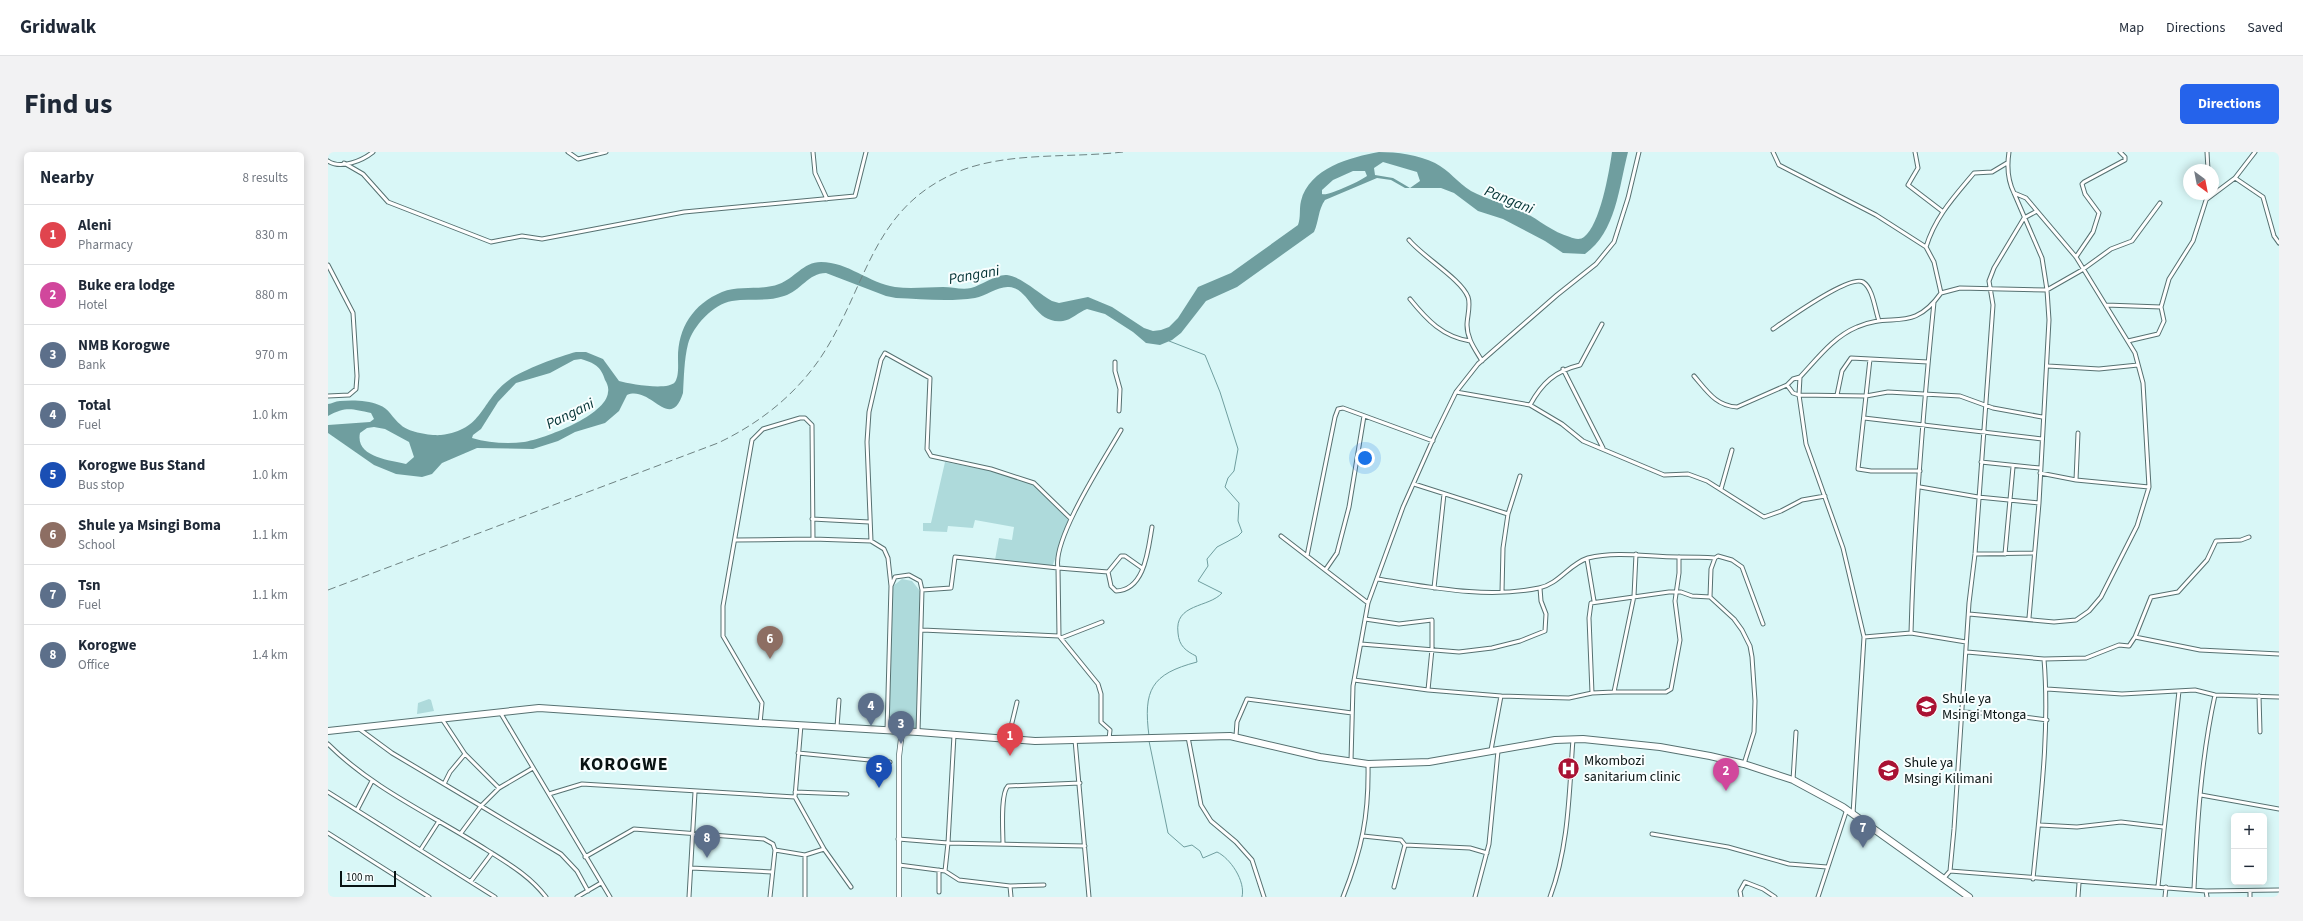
<!DOCTYPE html>
<meta charset="utf-8">
<style>
body{margin:0;font-family:"Source Sans 3",sans-serif;background:#f2f2f3;color:#1f2937}
.controls{position:absolute;right:12px;bottom:12px;display:grid;overflow:hidden;border-radius:6px;box-shadow:0 2px 10px #0003}
.controls button{width:36px;height:36px;display:grid;place-items:center;padding:0;border:0;border-bottom:1px solid #e0e1e3;background:#fff;color:#1f2937;font:20px sans-serif}
.compass{position:absolute;left:1855px;top:12px;width:36px;height:36px;border-radius:50%;background:#fff;box-shadow:0 2px 10px #0003;rotate:148deg}
.scale{position:absolute;left:12px;bottom:10px;width:56px;box-sizing:border-box;padding-left:4px;border:2px solid #091313;border-top:0;font-size:11px;line-height:14px;white-space:nowrap;color:#091313;-webkit-text-stroke:3px #f8fefe;paint-order:stroke}
.you{position:absolute;left:1037px;top:306px;width:14px;height:14px;margin:-10px;border:3px solid #fff;border-radius:50%;background:#1a73e8;box-shadow:0 0 0 6px #1a73e833}
.badge{display:grid;place-items:center;width:26px;height:26px;border-radius:50%;background:#2563eb;color:#fff;font-size:13px;font-weight:700}
.pin{position:absolute;translate:-50% -33px;filter:drop-shadow(0 1px 2px #0008)}
.pin::after{content:'';position:absolute;top:21px;width:14px;height:12px;background:inherit;clip-path:polygon(0 0,100% 0,50% 100%)}
.list{margin:0;padding:0;list-style:none}
h2{display:flex;justify-content:space-between;align-items:center;height:52px;margin:0;padding:0 16px;font-size:17px}
h2 small{font-size:13px;font-weight:400;color:#747a83}
.list li{display:grid;grid-template-columns:26px 1fr auto;gap:12px;align-items:center;box-sizing:border-box;height:60px;padding:0 16px;border-top:1px solid #e0e1e3}
.list b{display:block;font-size:15px;white-space:nowrap}
.list p{margin:0;font-size:13px;white-space:nowrap;color:#747a83}
.list em{font-size:13px;font-style:normal;color:#747a83}
.map{position:relative;flex:none;width:1951px;height:745px;overflow:hidden;border-radius:6px}
header{display:flex;align-items:center;gap:24px;box-sizing:border-box;height:56px;padding:0 20px;background:#fff;border-bottom:1px solid #e0e1e3}
header strong{font-size:19px}
nav{display:flex;gap:22px;margin-inline-start:auto;font-size:14px}
.intro{display:flex;align-items:center;justify-content:space-between;box-sizing:border-box;height:96px;padding:0 24px}
h1{margin:0;font-size:28px}
.button{padding:10px 18px;border-radius:6px;background:#2563eb;color:#fff;font-size:14px;font-weight:700}
main{display:flex;gap:24px;padding:0 24px}
aside{flex:1;background:#fff;border-radius:6px;box-shadow:0 2px 10px #0003}
.map>svg:first-child{display:block}
.green{fill:#aedadb}
.water{fill:#6f9e9f;fill-rule:evenodd}
.lines{fill:none;stroke-linecap:round;stroke-linejoin:round}
.stream{stroke:#6f9e9f;stroke-width:1}
.street-casing{stroke:#567171;stroke-width:5}
.secondary-casing{stroke:#567171;stroke-width:6}
.highway-casing{stroke:#567171;stroke-width:8}
.street{stroke:#fff;stroke-width:3}
.secondary{stroke:#fff;stroke-width:4.5}
.highway{stroke:#fff;stroke-width:6}
.rail{stroke:#6e8282;stroke-width:1;stroke-dasharray:8 4;stroke-linecap:butt}
.labels{text-anchor:middle;dominant-baseline:central;stroke-width:4;stroke-linejoin:round;paint-order:stroke}
.poi-label{font-size:14px;fill:#091313;stroke:#f8fefe;text-anchor:start}
.water-label{font-size:15px;font-style:italic;fill:#003133;stroke:#f8fefe}
.district-label{font-size:18px;font-weight:bold;letter-spacing:1px;fill:#091313;stroke:#f8fefe}
</style>
<header>
<strong>Gridwalk</strong>
<nav><a>Map</a><a>Directions</a><a>Saved</a></nav>
</header>
<div class="intro"><h1>Find us</h1><a class="button">Directions</a></div>
<main>
<aside>
<h2>Nearby<small>8 results</small></h2>
<ul class="list">
<li><span class="badge" style="background:#e0444e">1</span><div><b>Aleni</b><p>Pharmacy</p></div><em>830 m</em></li>
<li><span class="badge" style="background:#d1479c">2</span><div><b>Buke era lodge</b><p>Hotel</p></div><em>880 m</em></li>
<li><span class="badge" style="background:#5c6f8a">3</span><div><b>NMB Korogwe</b><p>Bank</p></div><em>970 m</em></li>
<li><span class="badge" style="background:#5c6f8a">4</span><div><b>Total</b><p>Fuel</p></div><em>1.0 km</em></li>
<li><span class="badge" style="background:#1a4fb4">5</span><div><b>Korogwe Bus Stand</b><p>Bus stop</p></div><em>1.0 km</em></li>
<li><span class="badge" style="background:#8d6e63">6</span><div><b>Shule ya Msingi Boma</b><p>School</p></div><em>1.1 km</em></li>
<li><span class="badge" style="background:#5c6f8a">7</span><div><b>Tsn</b><p>Fuel</p></div><em>1.1 km</em></li>
<li><span class="badge" style="background:#5c6f8a">8</span><div><b>Korogwe</b><p>Office</p></div><em>1.4 km</em></li>
</ul>
</aside>
<div class="map">
<svg width="1951" height="745" viewBox="0 0 1951 745">
<rect width="100%" height="100%" fill="#d9f7f7"/>
<!-- green -->
<path class="green" d="M617,310c23,5 70,11 89,24 14,8 24,23 35,35l-17,46 -57,-7 4,-22 13,2 2,-13 -39,-7 -2,8 -25,-2 -1,6 -24,-1v-8h8z
M574,427l10,2 8,10 -4,137 -27,-1 4,-141z
M101,547l2,1 3,11 -17,3 1,-11z"/>
<!-- water -->
<path class="water" d="M1051,0c18,0 40,3 56,11 14,7 23,20 36,28 16,9 35,12 51,20 16,8 30,21 48,26 4,2 11,3 14,0 16,-12 25,-64 28,-85h16c-9,35 -12,80 -43,102l-22,-1 -18,-12 -42,-22 -25,-8 -24,-18 -13,-5h-36l-14,-8 -14,-2 -52,22c-7,10 -6,21 -11,32l-77,55 -31,14 -25,32 -9,7 -12,5 -14,-2 -13,-11 -28,-18 -18,-5c-8,3 -16,11 -24,12 -29,4 -33,-33 -54,-34 -11,-1 -23,9 -34,11 -26,4 -54,1 -79,0l-10,-2 -60,-23c-18,0 -25,18 -42,23 -17,6 -34,2 -52,5 -19,3 -39,25 -44,43 -4,16 -4,34 -5,49 -13,40 -32,-8 -56,2l-8,16 -14,12 -30,9 -17,9 -25,8 -56,-1 -35,15 -10,11 -10,3 -26,-3 -22,-9 -46,-32v-8l42,-3 4,-3 -3,-6c-19,-4 -25,-7 -43,3v-12c4,0 7,-3 12,-3 12,-1 27,-1 39,4 10,3 13,13 22,20 7,7 30,11 40,10 43,-5 39,-34 68,-55 13,-10 51,-24 67,-28h10l17,7 16,22c11,3 49,10 56,1 4,-6 3,-17 3,-24 0,-30 15,-54 44,-66 18,-7 39,-1 57,-8 15,-5 24,-22 42,-22 27,0 48,21 74,25 16,2 32,0 48,0 9,0 19,3 28,1 11,-3 25,-14 36,-13 13,1 33,19 45,26l7,2 29,-6 24,10 32,21 9,3 8,-1 8,-3 9,-9 20,-31 33,-14 67,-48c3,-8 1,-16 3,-24 8,-33 50,-44 78,-49zM1055,10l34,10 3,9 -10,7 -17,-10 -18,-3 -1,-7zM1025,19h12l2,5c-5,4 -40,21 -45,18v-4l11,-10zM253,207c13,4 20,7 24,21 2,3 4,8 3,12 -1,23 -64,47 -84,50 -16,2 -36,1 -52,-4l1,-3 8,-6 17,-27 18,-19 34,-10 24,-13zM46,275l11,2 24,13 5,15 -8,7c-17,-4 -51,-7 -46,-31l7,-5z"/>
<g class="lines">
<!-- stream -->
<path class="stream" d="M821,584c-6,-46 2,-62 48,-74l-1,-6c-10,-5 -17,-10 -18,-23 -4,-30 31,-25 44,-40l-24,-12 10,-15 -1,-7 10,-12 21,-11 4,-4 -4,-11 1,-18 -14,-16 3,-9 6,-7 4,-22 -18,-57 -15,-37 -36,-14
M821,589l19,92 16,14 8,-2 8,6 3,7 14,-6c13,6 29,29 25,45"/>
<defs>
<path id="street" d="M240,0l10,7 28,-7
M485,0l2,21 12,26
M1445,0l6,13 97,50 50,32 8,15 7,31
M1587,0l3,16 -10,17 34,26
M1879,0l1,18
M0,9c13,9 35,-1 45,-9
M16,11l19,11 25,28 103,40 31,-6 20,3 142,-27 171,-16 11,-44
M1907,26l28,19 11,39 5,7
M1686,41l28,65 5,32 2,30 -10,183 -10,115
M1879,47l28,-21 20,-26
M1081,88c14,17 52,39 59,57 3,8 -1,20 -1,28 0,14 8,24 15,36
M1598,95c9,-30 28,-50 48,-74l18,-1 15,-9
M1748,105l17,-25 6,-19 -14,-19 -3,-10 2,-2 41,-22v-3l-5,-5
M0,113l25,48 4,63 -1,13 -7,6 -21,1
M1082,147c17,21 33,38 60,42
M1778,153l55,2
M1445,177c13,-9 77,-55 90,-47 10,6 12,28 16,39
M1800,189l30,-7 6,-13 -3,-14 8,-28 24,-38 15,-47
M1542,207l-12,110 13,2h49
M787,210v9l5,18 -1,22
M1720,214l51,3 39,-4
M1235,217l40,79
M1366,224c13,15 22,30 43,31l50,-22 6,-6 7,-2c17,-18 33,-40 57,-50 35,-16 55,7 84,-34l19,-5 87,2 35,-20 29,-21 21,-8 28,-38
M1472,225l-1,18 7,49 37,104 21,89 -11,177
M1459,233l6,8 6,2 67,1 22,-4 72,4 33,12 49,9
M1128,240l74,13 32,19 21,17 81,34 24,-1 19,7 57,36 17,-6 21,-11 23,-4
M1509,243l5,-24 9,-13 77,4
M1202,253c12,-22 25,-34 50,-40l22,-41
M1536,266l178,21
M1653,310l59,6
M1712,321l36,7 73,7
M1748,328l2,-47
M1086,332l94,30
M1592,335l58,10 61,6
M1393,337l11,-39
M484,367l57,3
M953,384l87,67
M408,388l77,-1 58,2 13,8 4,9 3,28 -4,144
M543,389l-4,-99 2,-30 12,-52 4,-7 45,25 -3,71 4,7 60,13 43,14 37,36
M1647,402l59,-1
M1677,402l8,-87
M979,404l28,-139 3,-8 5,-1 90,33
M1259,407l7,42
M814,416l-17,-12h-4l-13,16 3,14 5,5c29,-1 32,-41 36,-64
M998,417l11,-16 12,-46 15,-91
M780,420l-50,-4c-6,-29 47,-110 63,-138
M1049,427c53,8 109,20 162,9 20,-4 30,-24 49,-30 29,-7 61,-1 90,-1 13,0 24,0 37,1l3,-2 14,4 10,7 21,57
M563,434l4,-9 14,-2 11,6 2,9 -4,142
M1106,436l10,-94
M594,438l29,-2 4,-31 103,11 1,68 39,48 3,10v28l9,8 -1,9
M1174,440l1,-44 5,-34 12,-38
M1382,445l1,-28 4,-11
M1641,462l85,8 22,-2 13,-9 12,-14 36,-71 12,-39 -6,-104 -8,-30 -59,-96 -50,-59 -12,-5c-6,-12 -7,-28 -5,-41
M1037,467l34,5 33,-4v29l-4,41
M594,478l137,6
M1583,481c3,-111 12,-221 23,-331
M1536,485l47,-4 55,9
M1807,485l65,13 79,4
M733,486l41,-16
M1033,492l98,8 33,-4 28,-7 25,-10 1,-17 -5,-13 -1,-13
M1639,500l77,7 42,-1 33,-13 10,1 6,-9 16,-40 27,-5 29,-32 9,-19 25,-1 8,-3
M1026,528l74,10 73,6 68,2 23,-5 22,-1h52l5,-3 9,-49 -5,-39 4,-28v-16
M1719,537l75,5 73,-4 20,5 64,2
M1286,540l20,-96 2,-42
M1264,541l-3,-75 2,-15 78,-11h12l11,4 18,1 24,22 8,11 8,16 2,11 3,44 -1,31 -10,32
M1931,544l1,36
M172,560l110,185
M1634,560l39,2 46,6
M114,567l23,35 34,34
M432,571l2,-20 -39,-67v-30l29,-166 11,-11 37,-11h5l7,7 1,114
M473,573l-6,72 29,52 27,38
M509,575l2,-27
M30,576l34,25 89,53 18,-18 34,-20
M626,583l-6,108 137,3
M908,584l1,-14 10,-23 105,14
M860,585l13,68 10,16 25,21 16,18 12,37
M680,587l9,-37
M747,588l14,157
M0,592c45,45 106,72 159,106 22,14 43,26 59,47
M1163,598l10,-54
M470,601l92,9
M1023,609l2,-75 15,-83 35,-96 32,-72 21,-43 22,-28 79,-69 39,-31 18,-22 14,-44 11,-46
M1465,628l3,-48
M116,632l6,-12 15,-18
M0,640l167,105
M467,640l52,2
M221,642l33,-10 213,13
M1873,643l78,14
M29,658l15,-29
M1712,673l37,2 44,-5 42,5
M0,681l101,64
M133,681l20,-27 80,48 16,17 11,20
M1324,682l76,13 61,17 38,3
M1035,684l38,4 4,5 65,3 17,5
M570,687l50,4 -3,28
M675,692c0,-12 -3,-50 5,-58l72,-3
M93,697l18,-28
M257,705l49,-28 130,10 9,5 2,6 30,5 19,-6
M571,713l46,6 14,9 51,6 1,11
M363,716l81,4
M1622,719l256,20 73,-1
M1615,727l7,-8 4,-42 15,-226 6,-49 18,-249 -4,-24 5,-13 30,-50 13,-7
M1705,727c7,-73 17,-146 11,-220
M143,729l21,-28
M682,734l34,-1
M1830,734l21,-195
M1066,735l11,-42
M1866,737c3,-64 7,-130 21,-194
M1878,739l1,6
M611,740v-22
M249,745l24,-14
M361,745l6,-105
M442,745l5,-47
M477,745v-42
M1015,745c19,-48 26,-81 25,-133
M1147,745l14,-53 9,-93
M1222,745c19,-51 19,-104 23,-158
M1413,745l-1,-6 5,-9 18,7 12,8
M1490,745l29,-88
M1750,745l1,-14
M1837,745l1,-10
M1922,745v-6"/>
<path id="secondary" d="M571,745v-141l3,-25"/>
<path id="highway" d="M0,579l211,-23 221,15 158,9 117,9 195,-5 90,21 48,7 61,-2 126,-22 28,-1 77,8 50,9 34,8 49,16 50,27 126,90"/>
</defs>
<!-- street casing -->
<use href="#street" class="street-casing"/>
<!-- secondary casing -->
<use href="#secondary" class="secondary-casing"/>
<!-- highway casing -->
<use href="#highway" class="highway-casing"/>
<!-- street -->
<use href="#street" class="street"/>
<!-- secondary -->
<use href="#secondary" class="secondary"/>
<!-- highway -->
<use href="#highway" class="highway"/>
<!-- rail -->
<path class="rail" d="M0,438l390,-147c40,-19 75,-46 101,-83 50,-73 50,-155 146,-191 49,-17 107,-11 158,-17"/>
</g>
<!-- icons -->
<defs>
<symbol id="school-disc" viewBox="-11 -11 22 22"><circle r="9.5" fill="#a91233" stroke="#f8fefe"/><path d="M0-5L7-2L0 1L-7-2ZM-4 1L0 2.5L4 1V4Q0 6-4 4Z" fill="#fff"/></symbol>
<symbol id="hospital-disc" viewBox="-11 -11 22 22"><circle r="9.5" fill="#a91233" stroke="#f8fefe"/><path d="M-5-5h3v3.5h4V-5h3V5h-3V1.5h-4V5h-3Z" fill="#fff"/></symbol>
</defs>
<g fill-rule="evenodd">
<use href="#school-disc" x="1586" y="542" width="25" height="25"/>
<use href="#hospital-disc" x="1228" y="604" width="25" height="25"/>
<use href="#school-disc" x="1548" y="606" width="25" height="25"/>
</g>
<g class="labels">
<!-- poi labels -->
<g class="poi-label">
<text x="1614" y="547">Shule ya<tspan x="1614" dy="16">Msingi Mtonga</tspan></text>
<text x="1256" y="609">Mkombozi<tspan x="1256" dy="16">sanitarium clinic</tspan></text>
<text x="1576" y="611">Shule ya<tspan x="1576" dy="16">Msingi Kilimani</tspan></text>
</g>
<!-- water labels -->
<g class="water-label">
<text transform="translate(1181 48) rotate(22)">Pangani</text>
<text transform="translate(646 123) rotate(-10)">Pangani</text>
<text transform="translate(242 262) rotate(-26)">Pangani</text>
</g>
<!-- district labels -->
<g class="district-label">
<text x="296" y="612">KOROGWE</text>
</g>
</g>
</svg>
<div class="controls">
<button>+</button>
<button>−</button>
</div>
<svg class="compass" viewBox="-18 -18 36 36"><path d="M0-13l5 13h-10z" fill="#e53935"/><path d="M0 13l5-13h-10z" fill="#747a83"/></svg>
<div class="scale">100 m</div>
<div class="you"></div>
<div class="pin badge" style="left:682px;top:604px;background:#e0444e">1</div>
<div class="pin badge" style="left:1398px;top:639px;background:#d1479c">2</div>
<div class="pin badge" style="left:573px;top:592px;background:#5c6f8a">3</div>
<div class="pin badge" style="left:543px;top:574px;background:#5c6f8a">4</div>
<div class="pin badge" style="left:551px;top:636px;background:#1a4fb4">5</div>
<div class="pin badge" style="left:442px;top:507px;background:#8d6e63">6</div>
<div class="pin badge" style="left:1535px;top:696px;background:#5c6f8a">7</div>
<div class="pin badge" style="left:379px;top:706px;background:#5c6f8a">8</div>
</div>
</main>
